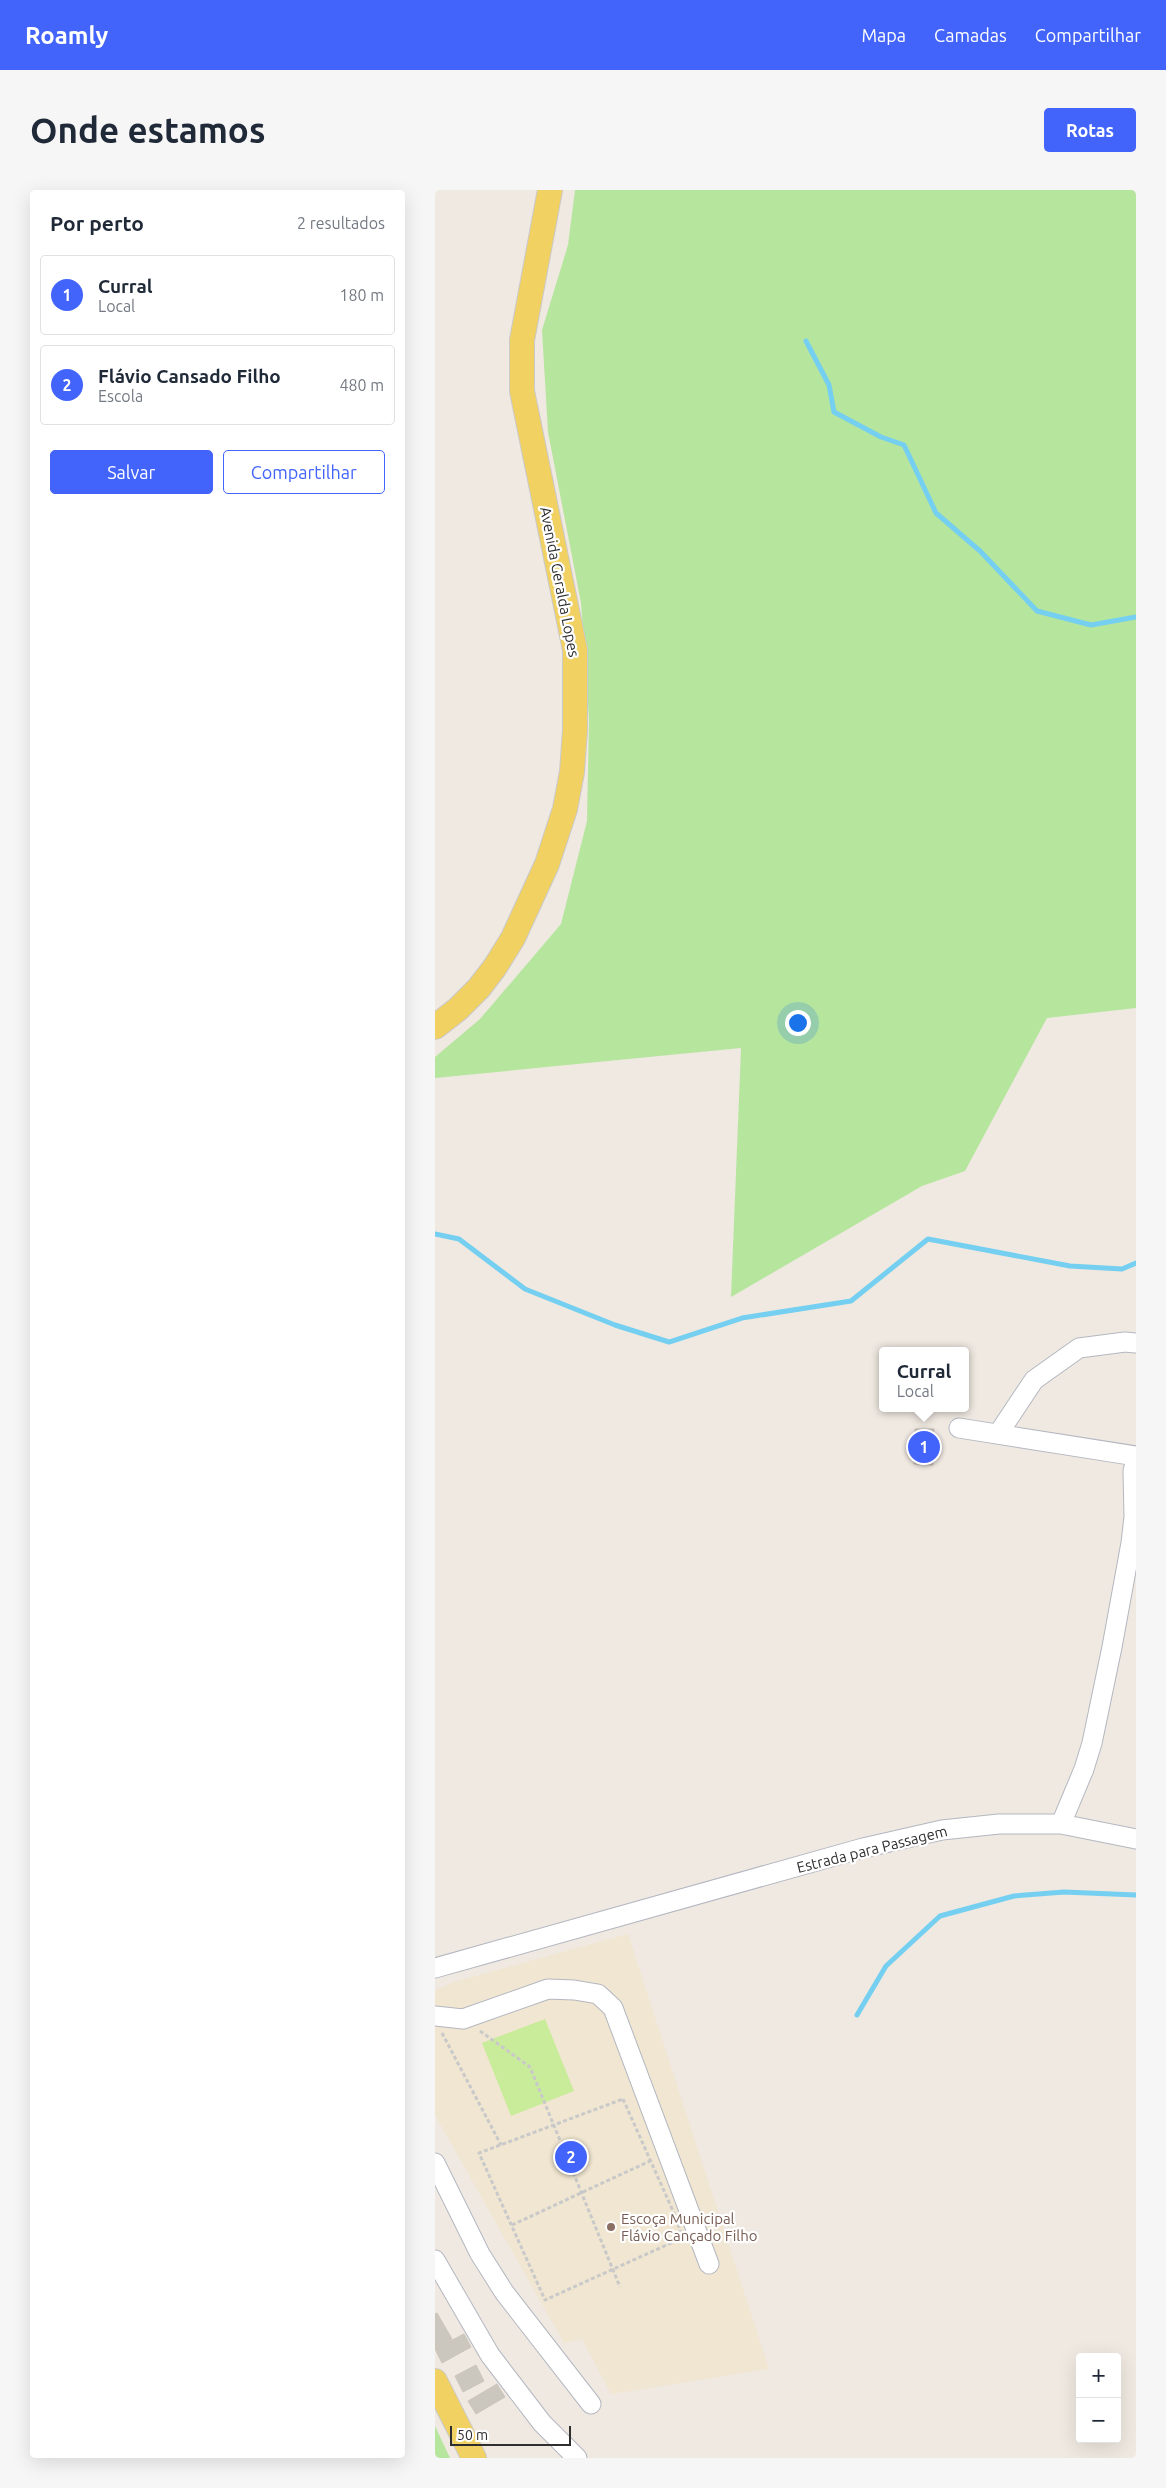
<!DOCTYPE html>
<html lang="pt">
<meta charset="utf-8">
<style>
body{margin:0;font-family:Ubuntu,sans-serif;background:#f6f6f7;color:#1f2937}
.controls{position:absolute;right:15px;bottom:15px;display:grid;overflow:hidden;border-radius:5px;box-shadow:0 5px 20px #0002}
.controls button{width:45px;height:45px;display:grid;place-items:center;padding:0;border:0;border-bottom:1px solid #e0e1e3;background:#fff;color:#1f2937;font:25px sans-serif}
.scale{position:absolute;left:15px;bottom:12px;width:121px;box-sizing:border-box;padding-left:5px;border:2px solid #2e2e2e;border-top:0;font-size:14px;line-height:18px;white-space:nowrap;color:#2e2e2e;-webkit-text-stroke:4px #fff;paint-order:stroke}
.you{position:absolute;left:362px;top:832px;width:18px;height:18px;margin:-12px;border:4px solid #fff;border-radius:50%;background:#1a73e8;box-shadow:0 0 0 8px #1a73e833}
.badge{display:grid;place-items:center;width:32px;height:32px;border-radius:50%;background:#4264fb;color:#fff;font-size:16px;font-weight:700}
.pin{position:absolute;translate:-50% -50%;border:2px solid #fff;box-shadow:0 1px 5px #0006}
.popup{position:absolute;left:444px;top:1157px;width:90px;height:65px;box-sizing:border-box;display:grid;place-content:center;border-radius:5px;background:#fff;filter:drop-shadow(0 1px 4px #0005);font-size:16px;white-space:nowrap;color:#747a83}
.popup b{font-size:19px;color:#1f2937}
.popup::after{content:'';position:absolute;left:50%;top:100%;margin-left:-10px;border:10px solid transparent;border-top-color:#fff}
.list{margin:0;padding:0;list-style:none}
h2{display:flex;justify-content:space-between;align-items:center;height:65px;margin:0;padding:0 20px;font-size:21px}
h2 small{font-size:16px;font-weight:400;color:#747a83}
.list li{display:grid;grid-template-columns:32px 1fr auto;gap:15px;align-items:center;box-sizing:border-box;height:80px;margin:0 10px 10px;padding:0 10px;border:1px solid #e0e1e3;border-radius:5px}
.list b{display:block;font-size:19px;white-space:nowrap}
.list p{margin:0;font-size:16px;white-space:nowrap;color:#747a83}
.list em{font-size:16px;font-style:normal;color:#747a83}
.actions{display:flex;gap:10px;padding:15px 20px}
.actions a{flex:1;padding:11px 0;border:1px solid #4264fb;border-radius:5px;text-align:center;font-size:18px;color:#4264fb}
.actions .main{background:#4264fb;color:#fff}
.map{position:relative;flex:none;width:701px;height:2268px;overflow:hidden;border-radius:5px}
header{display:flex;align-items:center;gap:30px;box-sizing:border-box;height:70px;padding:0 25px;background:#4264fb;color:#fff}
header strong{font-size:24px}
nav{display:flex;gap:28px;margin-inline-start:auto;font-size:18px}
.intro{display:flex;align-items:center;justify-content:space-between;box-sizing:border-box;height:120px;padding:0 30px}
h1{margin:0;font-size:35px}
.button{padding:12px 22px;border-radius:5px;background:#4264fb;color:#fff;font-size:18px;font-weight:700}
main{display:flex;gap:30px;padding:0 30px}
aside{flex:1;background:#fff;border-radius:5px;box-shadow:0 5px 20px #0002}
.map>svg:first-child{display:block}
.education{fill:#f0e6d1}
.green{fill:#b6e59e}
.pitch{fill:#c9ec9a}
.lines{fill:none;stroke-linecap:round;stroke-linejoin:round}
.stream{stroke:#75cff0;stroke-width:5}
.building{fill:#cbc7bf;stroke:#cbc5ba}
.minor-casing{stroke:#b4b7c1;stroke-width:21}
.major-casing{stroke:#c9c9c9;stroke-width:26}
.path{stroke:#c9c9c9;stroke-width:3;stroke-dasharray:4 2.5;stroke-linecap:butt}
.minor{stroke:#fff;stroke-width:19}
.major{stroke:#f2d163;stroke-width:24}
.education-dot{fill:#8d6e63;stroke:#fff;stroke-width:2}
.labels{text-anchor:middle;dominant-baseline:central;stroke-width:4.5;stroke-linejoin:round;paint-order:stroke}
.street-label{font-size:15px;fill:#2e2e2e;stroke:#fff}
.education-label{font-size:15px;fill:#785e54;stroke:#fff;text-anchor:start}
</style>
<header>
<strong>Roamly</strong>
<nav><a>Mapa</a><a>Camadas</a><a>Compartilhar</a></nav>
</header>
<div class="intro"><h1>Onde estamos</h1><a class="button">Rotas</a></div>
<main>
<aside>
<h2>Por perto<small>2 resultados</small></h2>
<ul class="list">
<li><span class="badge">1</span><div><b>Curral</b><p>Local</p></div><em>180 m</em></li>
<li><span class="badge">2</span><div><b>Flávio Cansado Filho</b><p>Escola</p></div><em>480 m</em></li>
</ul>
<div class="actions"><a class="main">Salvar</a><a>Compartilhar</a></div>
</aside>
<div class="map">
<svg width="701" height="2268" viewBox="0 0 701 2268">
<rect width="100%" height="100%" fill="#efe9e1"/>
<!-- education -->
<path class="education" d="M193,1744l141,435 -158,25 -29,-55 -18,4 -129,-228v-125l19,-8z"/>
<!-- green -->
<path class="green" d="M140,0h561v818l-89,10 -82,153 -43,15 -191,111 10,-249 -306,30v-21l45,-38 81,-95 26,-103 2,-101 -8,-117 -33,-171 -6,-102 26,-85z
M0,2236l15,32h-15z"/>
<!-- pitch -->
<path class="pitch" d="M110,1829l29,72 -63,25 -29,-73z"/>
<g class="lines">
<!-- stream -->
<path class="stream" d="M371,151l23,44 5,27 47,25 23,8 32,68 44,38 57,60 54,14 45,-8
M0,1044l24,5 66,50 90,36 54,17 73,-24 109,-17 77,-62 142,27 52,3 14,-6
M422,1825l29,-49 54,-50 74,-20 50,-4 72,3"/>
</g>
<!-- building -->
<path class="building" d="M480,1239h19l-1,36 -19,-1z
M2,2123l15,26 -17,10v-35z
M29,2144l7,13 -29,16 -7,-14z
M41,2175l8,16 -21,11 -8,-16z
M62,2194l8,13 -29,17 -8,-13z"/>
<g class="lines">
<defs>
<path id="minor" d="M524,1238l177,28
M563,1244l36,-54 45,-32 46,-6 11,1
M626,1634l23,-55 8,-26 20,-96 19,-104 3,-26 -1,-46 3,-12
M0,1778l428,-120 79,-18 57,-6h62l75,15
M0,1826l28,3 85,-30 26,1 24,4 15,14 96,256
M0,1973l45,91 24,38 87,112
M0,2070l55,95 52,68 35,35"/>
<path id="major" d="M0,837l23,-18 21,-21 16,-21 18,-29 34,-74 18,-55 7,-37 3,-42v-80l-53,-259v-51l28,-150
M0,2191l39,77"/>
</defs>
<!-- minor casing -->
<use href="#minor" class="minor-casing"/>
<!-- major casing -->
<use href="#major" class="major-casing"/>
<!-- path -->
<path class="path" d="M45,1841l50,36 90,220
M7,1843l59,112
M188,1909l54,121 5,18 -137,62 -66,-147z
M77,2035l140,-65"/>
<!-- minor -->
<use href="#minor" class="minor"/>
<!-- major -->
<use href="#major" class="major"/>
</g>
<!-- markers -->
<circle class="education-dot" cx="176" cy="2037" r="5"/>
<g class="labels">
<!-- street labels -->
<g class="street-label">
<text transform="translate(125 392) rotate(79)">Avenida Geralda Lopes</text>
<text transform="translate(437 1659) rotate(-14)">Estrada para Passagem</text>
</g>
<!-- education labels -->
<g class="education-label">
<text x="186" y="2028">Escoça Municipal<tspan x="186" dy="17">Flávio Cançado Filho</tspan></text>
</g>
</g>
</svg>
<div class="controls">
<button>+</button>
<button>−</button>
</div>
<div class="scale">50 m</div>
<div class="you"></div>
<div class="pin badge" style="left:489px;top:1257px">1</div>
<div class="popup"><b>Curral</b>Local</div>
<div class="pin badge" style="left:136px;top:1967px">2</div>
</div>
</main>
